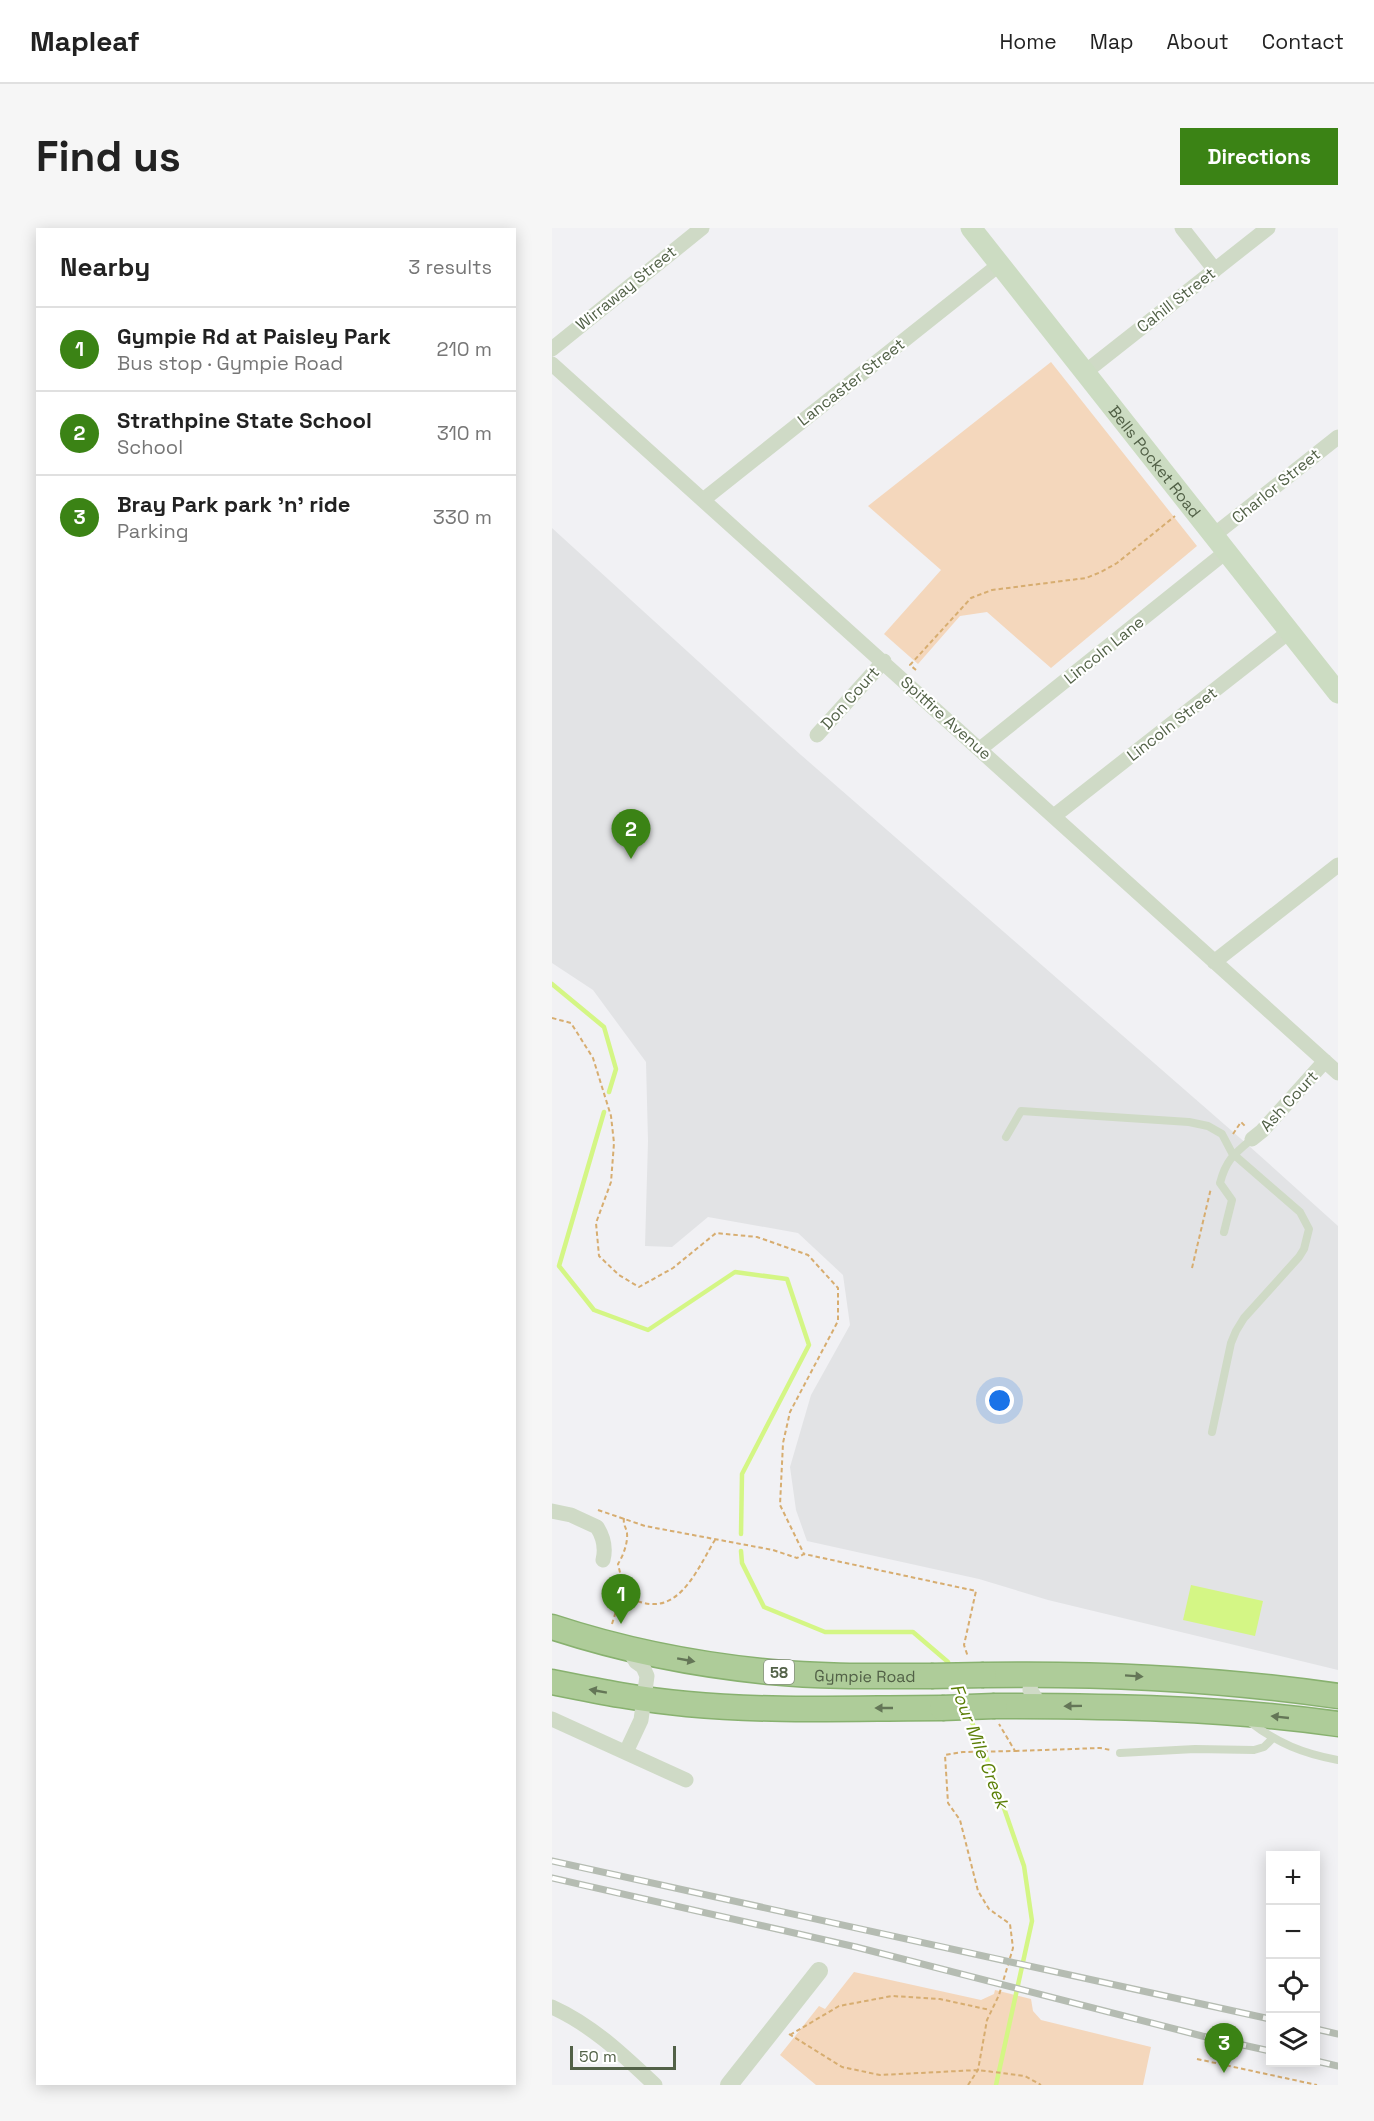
<!DOCTYPE html>
<meta charset="utf-8">
<style>
body{margin:0;font-family:"Space Grotesk",sans-serif;background:#f6f6f6;color:#222}
.controls{position:absolute;right:18px;bottom:18px;display:grid;overflow:hidden;border-radius:0px;box-shadow:0 3px 15px #0003}
.controls button{width:54px;height:54px;display:grid;place-items:center;padding:0;border:0;border-bottom:2px solid #e0e0e0;background:#fff;color:#222;font:30px sans-serif}
.scale{position:absolute;left:18px;bottom:15px;width:106px;box-sizing:border-box;padding-left:6px;border:3px solid #526147;border-top:0;font-size:16px;line-height:21px;white-space:nowrap;color:#526147;-webkit-text-stroke:4px #fff;paint-order:stroke}
.you{position:absolute;left:448px;top:1173px;width:21px;height:21px;margin:-15px;border:4px solid #fff;border-radius:50%;background:#1a73e8;box-shadow:0 0 0 9px #1a73e833}
.badge{display:grid;place-items:center;width:39px;height:39px;border-radius:50%;background:#3b8315;color:#fff;font-size:20px;font-weight:700}
.pin{position:absolute;translate:-50% -50px;filter:drop-shadow(0 2px 3px #0008)}
.pin::after{content:'';position:absolute;top:32px;width:21px;height:18px;background:inherit;clip-path:polygon(0 0,100% 0,50% 100%)}
.list{margin:0;padding:0;list-style:none}
h2{display:flex;justify-content:space-between;align-items:center;height:78px;margin:0;padding:0 24px;font-size:26px}
h2 small{font-size:20px;font-weight:400;color:#767676}
.list li{display:grid;grid-template-columns:39px 1fr auto;gap:18px;align-items:center;box-sizing:border-box;height:84px;padding:0 24px;border-top:2px solid #e0e0e0}
.list b{display:block;font-size:22px;white-space:nowrap}
.list p{margin:0;font-size:20px;white-space:nowrap;color:#767676}
.list em{font-size:20px;font-style:normal;color:#767676}
.icon{flex:none;width:33px;height:33px;fill:none;stroke:currentColor;stroke-width:2;stroke-linecap:round;stroke-linejoin:round}
.map{position:relative;flex:none;width:786px;height:1857px;overflow:hidden;border-radius:0px}
header{display:flex;align-items:center;gap:36px;box-sizing:border-box;height:84px;padding:0 30px;background:#fff;border-bottom:2px solid #e0e0e0}
header strong{font-size:28px}
nav{display:flex;gap:33px;margin-inline-start:auto;font-size:21px}
.intro{display:flex;align-items:center;justify-content:space-between;box-sizing:border-box;height:144px;padding:0 36px}
h1{margin:0;font-size:42px}
.button{padding:15px 27px;border-radius:0px;background:#3b8315;color:#fff;font-size:21px;font-weight:700}
main{display:flex;gap:36px;padding:0 36px}
aside{flex:1;background:#fff;border-radius:0px;box-shadow:0 3px 15px #0003}
.map>svg:first-child{display:block}
.education{fill:#e2e3e5}
.green{fill:#f4d7bc}
.water{fill:#d4f685}
.lines{fill:none;stroke-linecap:round;stroke-linejoin:round}
.stream{stroke:#d4f685;stroke-width:4.5}
.trunk-casing{stroke:#88b16f;stroke-width:27}
.path{stroke:#d7ad70;stroke-width:2;stroke-dasharray:4.5 3;stroke-linecap:butt}
.service{stroke:#cfdac6;stroke-width:8}
.minor{stroke:#cfdac6;stroke-width:15}
.tertiary{stroke:#cfdac6;stroke-width:18}
.secondary{stroke:#ccdcc2;stroke-width:21}
.trunk{stroke:#aecc99;stroke-width:24}
.rail-casing{stroke:#b5bcb2;stroke-width:7}
.rail{stroke:#fff;stroke-width:4.5;stroke-dasharray:14;stroke-linecap:butt}
.trunk-bridge-casing{stroke:#88b16f;stroke-width:27;stroke-linecap:butt}
.trunk-bridge{stroke:#aecc99;stroke-width:24}
.oneway{fill:#647657}
.labels{text-anchor:middle;dominant-baseline:central;stroke-width:4.5;stroke-linejoin:round;paint-order:stroke}
.shield{fill:#fff;stroke:#86907e;stroke-width:1.5}
.shield-label{font-size:15px;font-weight:bold;fill:#526147}
.street-label{font-size:16px;fill:#526147;stroke:#fff}
.water-label{font-size:18px;font-style:italic;fill:#5b7f06;stroke:#fff}
</style>
<header>
<strong>Mapleaf</strong>
<nav><a>Home</a><a>Map</a><a>About</a><a>Contact</a></nav>
</header>
<div class="intro"><h1>Find us</h1><a class="button">Directions</a></div>
<main>
<aside>
<h2>Nearby<small>3 results</small></h2>
<ul class="list">
<li><span class="badge">1</span><div><b>Gympie Rd at Paisley Park</b><p>Bus stop · Gympie Road</p></div><em>210 m</em></li>
<li><span class="badge">2</span><div><b>Strathpine State School</b><p>School</p></div><em>310 m</em></li>
<li><span class="badge">3</span><div><b>Bray Park park 'n' ride</b><p>Parking</p></div><em>330 m</em></li>
</ul>
</aside>
<div class="map">
<svg width="786" height="1857" viewBox="0 0 786 1857">
<rect width="100%" height="100%" fill="#f1f1f4"/>
<!-- education -->
<path class="education" d="M0,300l249,227 447,390 90,81v444l-290,-70 -69,-21 -172,-38 -11,-31 -6,-43 21,-72 39,-70 -7,-50 -45,-42 -90,-16 -36,30 -27,-1 3,-105 -2,-79 -53,-72 -41,-27z"/>
<!-- green -->
<path class="green" d="M499,134l146,184 -146,122 -64,-56 -27,4 -42,48 -34,-30 57,-64 -73,-64z
M302,1744l127,28 13,-6 1,-4 36,9 2,12 8,9 110,27 -8,38h-327l-36,-30 39,-49 6,3z"/>
<!-- water -->
<path class="water" d="M639,1357l72,16 -8,35 -72,-16z"/>
<g class="lines">
<!-- stream -->
<path class="stream" d="M0,756l52,43 12,42 -7,23
M52,884l-45,154 35,44 54,20 87,-58 52,7 22,66 -67,129 -1,60
M189,1323l1,12 22,44 61,25h88l35,30 2,6
M417,1487l18,44 37,107 8,55 -36,164"/>
<defs>
<g id="trunk">
<path id="s2" d="M0,1399c70,23 145,38 219,45 53,5 107,4 160,4"/>
<path d="M432,1447c118,-2 236,4 354,21"/>
<path d="M0,1454c45,9 89,18 135,22 84,8 170,4 255,4"/>
<path d="M443,1478c115,0 229,2 343,18"/>
</g>
</defs>
<!-- trunk casing -->
<use href="#trunk" class="trunk-casing"/>
<!-- path -->
<path class="path" d="M364,442l-6,-5 61,-67 21,-8 94,-12 15,-6 16,-9 58,-47
M0,790l19,5 22,35 18,58 3,27 -3,39 -15,41 3,33 20,19 20,12 34,-19 43,-35 41,4 51,18 30,33v33l-48,91 -7,31 -3,62 24,49
M681,906l8,-12 5,5
M640,1040l19,-80
M46,1282l47,16 128,24 24,8 7,-4 172,37 -12,54 4,12
M72,1290c-1,7 2,9 3,15 1,10 -4,23 -9,31l4,17 -1,14c10,3 20,9 31,9 32,2 49,-42 63,-64
M60,1396l9,-29
M463,1523l85,-3 11,2
M237,1806l53,33 38,8 98,-5 47,6 16,9
M238,1807l49,-29 53,-10 48,3 50,11
M645,1831l120,26
M416,1857l10,-15 9,-50 12,-25 14,-47 -3,-24 -21,-15 -11,-18 -18,-71 -12,-17 -3,-48 18,-3 52,-1 -16,-27"/>
<!-- service -->
<path class="service" d="M454,909l15,-26 168,11 19,4 14,8 10,19 68,59 9,17 -5,20 -5,8 -55,61 -8,13 -5,12 -19,89
M672,1004l8,-32 -12,-17c6,-23 14,-29 32,-44
M698,1494c27,21 54,32 88,38
M568,1525l75,-4 59,1 10,-3 9,-9"/>
<!-- minor -->
<path class="minor" d="M630,0l33,42
M0,121l150,-121
M0,136l786,709
M532,145l184,-145
M151,272l297,-236
M662,307l124,-98
M265,507l67,-74
M428,521l247,-198
M502,588l236,-185
M662,734l124,-97
M700,911l10,-8 63,-70
M0,1283l19,4 26,12c7,11 9,21 6,33
M480,1446l-2,16 11,16
M0,1491l134,61
M74,1524l15,-32 6,-44 -4,-9 -7,-5 -8,-14
M0,1779c40,18 71,48 103,78"/>
<!-- tertiary -->
<path class="tertiary" d="M177,1857l90,-114"/>
<!-- secondary -->
<path class="secondary" id="s1" d="M419,0l367,465"/>
<!-- trunk -->
<use href="#trunk" class="trunk"/>
<defs>
<path id="rail" d="M0,1633l718,158
M0,1650l304,69 346,89 68,15
M764,1801l22,5
M764,1833l22,5"/>
</defs>
<!-- rail casing -->
<use href="#rail" class="rail-casing"/>
<!-- rail -->
<use href="#rail" class="rail"/>
<defs>
<path id="trunk-bridge" d="M379,1448l53,-1
M390,1480l53,-2"/>
</defs>
<!-- trunk-bridge casing -->
<use href="#trunk-bridge" class="trunk-bridge-casing"/>
<!-- trunk-bridge -->
<use href="#trunk-bridge" class="trunk-bridge"/>
</g>
<!-- one-way arrows -->
<defs><path id="oneway-solid" d="M-6-.8H1V-3.2L6.5 0L1 3.2V.8H-6Z" transform="scale(1.5)"/></defs>
<g class="oneway">
<use href="#oneway-solid" transform="translate(134 1432) rotate(10)"/>
<use href="#oneway-solid" transform="translate(582 1448) rotate(4)"/>
<use href="#oneway-solid" transform="translate(46 1463) rotate(-170)"/>
<use href="#oneway-solid" transform="translate(521 1478) rotate(179)"/>
<use href="#oneway-solid" transform="translate(332 1480) rotate(180)"/>
<use href="#oneway-solid" transform="translate(728 1489) rotate(-174)"/>
</g>
<g class="labels">
<!-- shield labels -->
<rect class="shield" x="212" y="1432" width="30" height="24" rx="4.5"/>
<g class="shield-label">
<text x="227" y="1444">58</text>
</g>
<!-- street labels -->
<g class="street-label">
<text transform="translate(74 60) rotate(-39)">Wirraway Street</text>
<text transform="translate(624 72) rotate(-38)">Cahill Street</text>
<text transform="translate(299 154) rotate(-38)">Lancaster Street</text>
<text stroke="none"><textPath href="#s1" startOffset="297">Bells Pocket Road</textPath></text>
<text transform="translate(724 258) rotate(-39)">Charlor Street</text>
<text transform="translate(552 422) rotate(-39)">Lincoln Lane</text>
<text transform="translate(298 470) rotate(-48)">Don Court</text>
<text transform="translate(394 490) rotate(42)">Spitfire Avenue</text>
<text transform="translate(620 496) rotate(-38)">Lincoln Street</text>
<text transform="translate(737 873) rotate(-47)">Ash Court</text>
<text stroke="none"><textPath href="#s2" startOffset="318">Gympie Road</textPath></text>
</g>
<!-- water labels -->
<g class="water-label">
<text transform="translate(428 1518) rotate(69)">Four Mile Creek</text>
</g>
</g>
</svg>
<div class="controls">
<button>+</button>
<button>−</button>
<button><svg class="icon" aria-label="locate" viewBox="0 0 24 24"><circle cx="12" cy="12" r="6"/><path d="M12 2v4M12 18v4M2 12h4M18 12h4"/></svg></button>
<button><svg class="icon" aria-label="layers" viewBox="0 0 24 24"><path d="M12 4l9 5-9 5-9-5zM3 14l9 5 9-5"/></svg></button>
</div>
<div class="scale">50 m</div>
<div class="you"></div>
<div class="pin badge" style="left:69px;top:1396px">1</div>
<div class="pin badge" style="left:79px;top:631px">2</div>
<div class="pin badge" style="left:672px;top:1845px">3</div>
</div>
</main>
